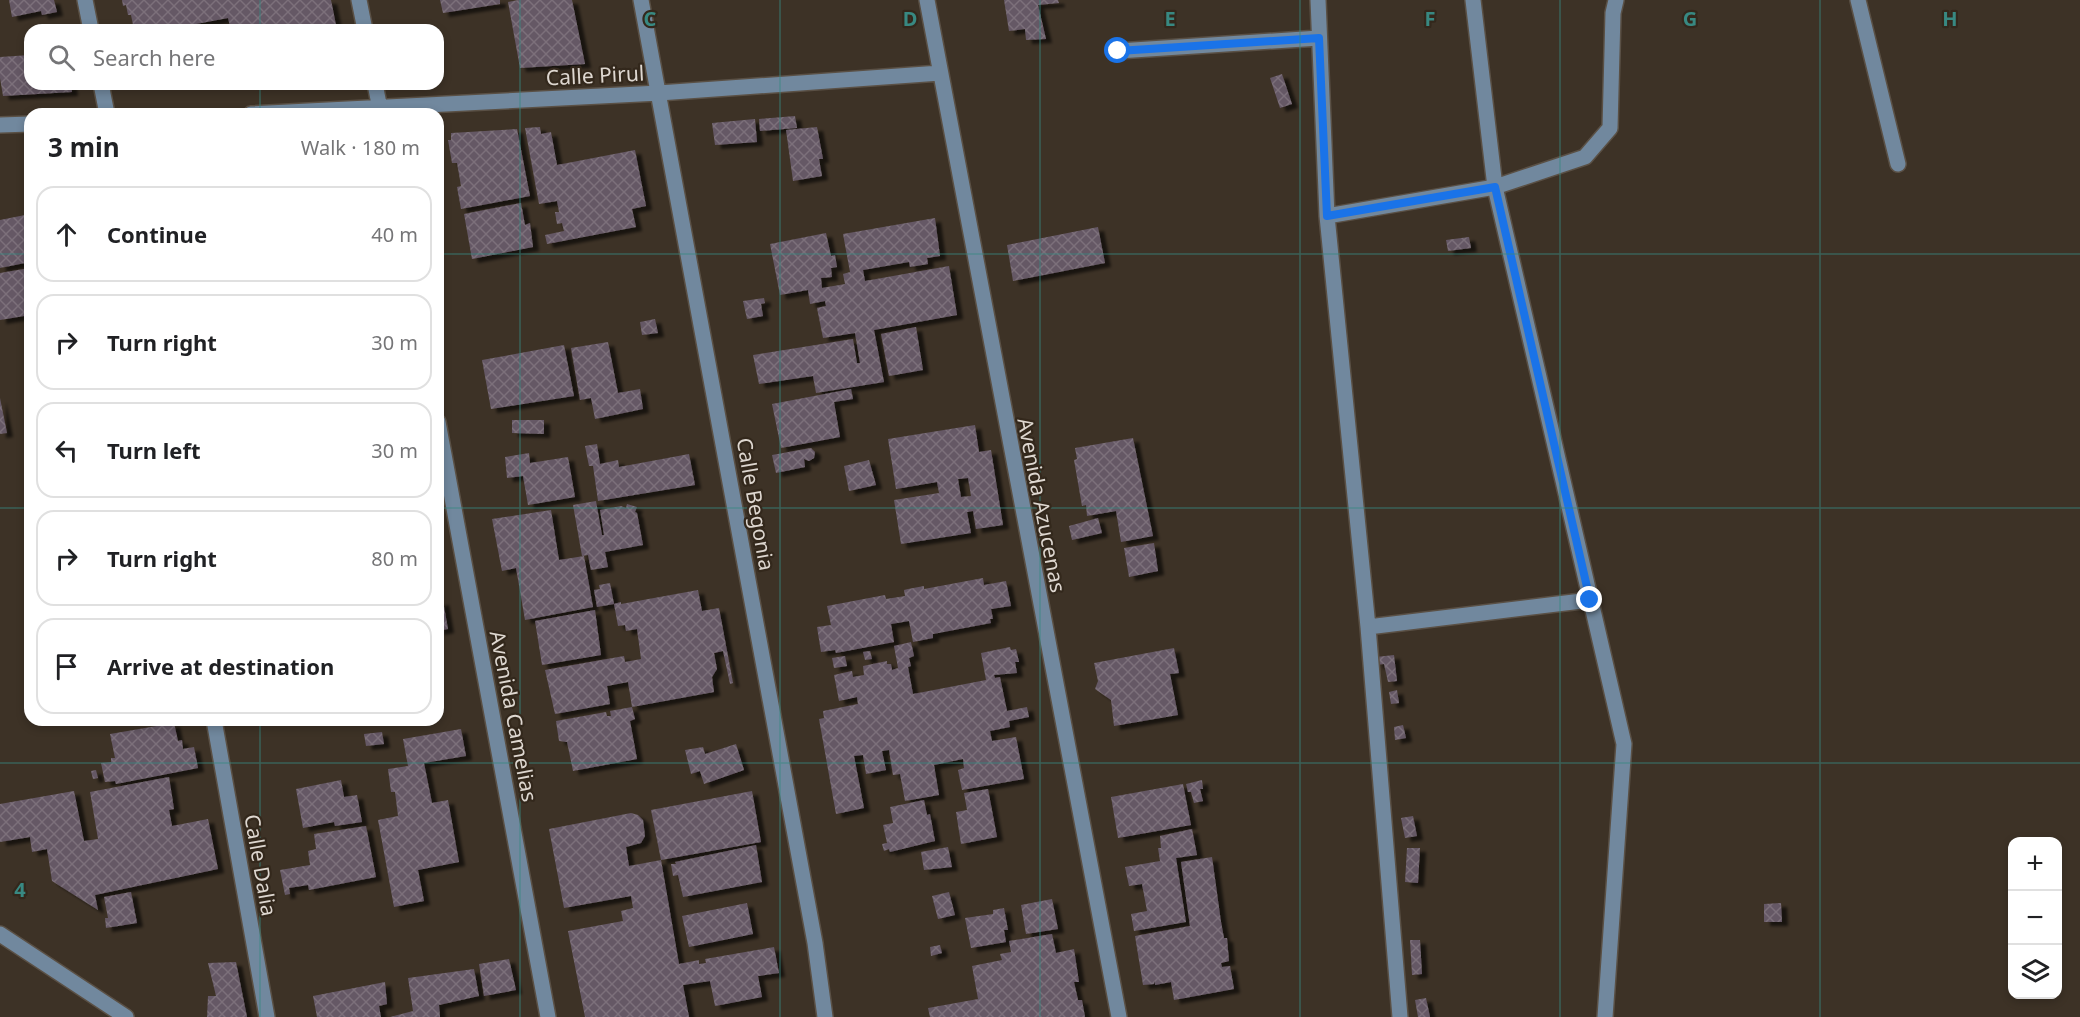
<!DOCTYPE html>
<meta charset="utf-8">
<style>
body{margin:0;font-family:"Noto Sans",sans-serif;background:#f2f2f2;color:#202124}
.controls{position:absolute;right:18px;bottom:18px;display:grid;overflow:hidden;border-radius:12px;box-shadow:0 3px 9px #0003}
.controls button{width:54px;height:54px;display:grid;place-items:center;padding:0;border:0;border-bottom:2px solid #e0e0e0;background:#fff;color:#202124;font:30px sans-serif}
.stop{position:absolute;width:18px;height:18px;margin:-14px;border:4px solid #1a73e8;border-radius:50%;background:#fff}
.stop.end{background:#1a73e8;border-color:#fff;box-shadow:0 2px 6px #0008}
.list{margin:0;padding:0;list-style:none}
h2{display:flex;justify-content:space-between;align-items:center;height:78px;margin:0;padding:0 24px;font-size:26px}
h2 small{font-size:20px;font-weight:400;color:#757577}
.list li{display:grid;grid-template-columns:39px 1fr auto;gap:18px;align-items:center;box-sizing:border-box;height:96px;margin:0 12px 12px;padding:0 12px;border:2px solid #e0e0e0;border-radius:18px}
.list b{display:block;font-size:22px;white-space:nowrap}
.list em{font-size:20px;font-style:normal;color:#757577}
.icon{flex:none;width:33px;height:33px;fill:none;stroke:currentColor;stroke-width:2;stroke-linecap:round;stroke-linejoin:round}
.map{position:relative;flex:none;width:2080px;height:1017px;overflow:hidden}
.search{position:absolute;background:#fff;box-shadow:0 3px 9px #0003;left:24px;top:24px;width:420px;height:66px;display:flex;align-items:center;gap:15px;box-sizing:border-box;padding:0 21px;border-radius:18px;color:#757577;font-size:22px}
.panel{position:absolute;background:#fff;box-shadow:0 3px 9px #0003;left:24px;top:108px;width:420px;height:618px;border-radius:18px}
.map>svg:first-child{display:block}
.building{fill:url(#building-cross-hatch);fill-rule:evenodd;filter:url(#shadow)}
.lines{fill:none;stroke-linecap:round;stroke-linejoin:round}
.minor-casing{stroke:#5a5045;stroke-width:18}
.minor{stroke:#71889e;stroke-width:15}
.route{stroke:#1a73e8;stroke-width:8}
.grid{fill:none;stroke:#388982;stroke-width:1.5;stroke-opacity:0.55}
.labels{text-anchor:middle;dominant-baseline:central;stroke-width:4.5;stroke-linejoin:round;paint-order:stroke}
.street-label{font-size:21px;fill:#ded7d0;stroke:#33281c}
.grid-label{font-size:20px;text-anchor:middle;font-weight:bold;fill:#388982;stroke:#33281c;stroke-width:4.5;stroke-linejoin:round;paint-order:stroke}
</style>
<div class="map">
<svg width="2080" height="1017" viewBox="0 0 2080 1017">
<defs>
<pattern id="building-cross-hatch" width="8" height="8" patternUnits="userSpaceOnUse" patternTransform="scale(1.5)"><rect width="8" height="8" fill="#655865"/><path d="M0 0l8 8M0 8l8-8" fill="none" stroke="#7b6f7a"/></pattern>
<filter id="shadow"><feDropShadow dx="6" dy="4" stdDeviation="1.5" flood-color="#0009"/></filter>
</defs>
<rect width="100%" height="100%" fill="#3d3226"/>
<!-- building -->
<path class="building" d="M9,0h45l3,12 -15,3 -1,-4 -29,6z
M122,0h209l6,30h-106l-3,-12 -64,12h-30l-3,-15h-3l-2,-10 -3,1z
M440,0h60v4l-57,9z
M518,0h54l13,64 -65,4 -12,-66z
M1004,0h54l1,3 -21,2 8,34 -20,1 -1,-11 -16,2z
M30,55v29h41l1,8 -69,4 -3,-18v-21z
M1282,74l10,30 -12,4 -10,-30z
M795,116l2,12 -37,3 -1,-12z
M755,119l2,23 -42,3 -3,-22z
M540,127l1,7 10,-2 6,33 78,-15 11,56 -14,3 4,18 -89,17 -2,-9 19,-4 -2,-8 -5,1 -2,-12h4l-2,-11 -18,3 -14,-76z
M817,127l6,32h-4l3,17 -29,5 -7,-51z
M517,129l13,67 -69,13 -4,-22 4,-1 -4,-23h-5l-4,-23h3v-7z
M521,203l4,22 5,-2 3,24 -61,12 -8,-45z
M30,214v48l-30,6v-48z
M935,218l5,38 -13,2 1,6 -18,3 -1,-5 -46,8 2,11 84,-15 8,49 -83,15 10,52 -68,11 -3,-17 -54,8 -6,-29 100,-16 4,24h3l-5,-30 -32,5 -6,-30 9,-2 -1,-5 -15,3 -2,-14 -28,5 -10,-51 56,-11 5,23 4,-1 2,12 -6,1 1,9 -11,1 1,10 23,-4 -2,-10 7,-2 -7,-38z
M1098,227l7,36 -92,18 -6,-36z
M1469,237l2,11 -23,3 -2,-11z
M30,268v47l-30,5v-47z
M764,298l1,5 -4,1 2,12 -16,3 -4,-18z
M655,319l3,14 -16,2 -2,-13z
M916,327l7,43 -34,6 -8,-42z
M608,342l10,51 22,-4 3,20 -48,10 -4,-21 -11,2 -9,-52z
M564,345l10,51 -83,13 -9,-49z
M851,389l2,10 -19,3 6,35 -59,11 -9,-44z
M0,398l7,35 -7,1z
M512,420h32v14l-32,-1z
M975,425l4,27 12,-2 12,75 -27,4 -3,-18 -6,1 4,21 -70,11 -7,-44 45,-7 -2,-11 -41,7 -8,-50zM968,478l3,18 -10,1 -3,-18z
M1133,438l20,98 -32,6 -5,-31 -29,5 -1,-11 -4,1 -8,-46 3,-1 -2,-11z
M597,444l3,20 18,-4 1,7 70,-13 6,31 -97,16 -5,-35h-4l-4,-20z
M811,448l4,4 -1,6 -5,3 -5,-2 1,8 -29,6 -4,-18z
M529,453l1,10 38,-6 7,40 -47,8 -5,-29 -16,2 -2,-21z
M869,460l7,25 -27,6 -5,-25z
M596,501l6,34h2l-4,-25 21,-4 5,2 1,-4 10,3 -2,5 2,1 6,32 -38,7 3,15 -17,3 -3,-15 -6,1 -9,-51z
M551,510l8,50 25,-4 9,51 -68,13 -9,-52 -14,3 -10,-52z
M1098,518l4,15 -30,7 -3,-14z
M1154,543l4,28 -29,6 -5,-29z
M983,578l1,7 22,-4 5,25 -20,3 2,10h-3l1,4 -58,11v4l-20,4 -4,-21 -18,3 3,18 -58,11 -1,-3 -14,2 -4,-25 14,-2 -4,-19 58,-11 1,4 19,-3 -1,-6 4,-1 16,-3v3z
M610,583l4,21 -17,3 -3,-17 6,-1 -1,-4z
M698,590l4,21 17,-3 14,75 -3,1 -7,-33 -9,2 3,16 -5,8 2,15 -82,15 -4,-25 -21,4 3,18 -55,10 -10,-44 79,-14 1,6 16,-3 -4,-30 -11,2 -1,-6 -7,1 -4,-22 7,-2v2z
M443,601l5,28 -10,2v-29z
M595,610l6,45 -59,10 -7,-44z
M911,642l3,14 -5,2 2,8 -3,1 5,27 73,-14 -5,-27 29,-6 1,3 5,-1 3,13h-4l2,11 -23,2 1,3 5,-1 7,34 20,-4 2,10 -20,4 1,6 -20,4 2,10 24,-4 8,42 -62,11 -4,-20 6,-2 -1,-9 -29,6 5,30 -34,6 -5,-27 -7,1 -4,-25 -7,1 4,19 -20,4 -3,-19 -9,1 10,52 -28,6 -17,-95 5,-1 -1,-7 35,-7 -1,-7 -18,4 -5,-26 18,-4 1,6 11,-2 -1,-9 24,-5v3h4l1,6 6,-2 -4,-22z
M1174,648l5,25 -9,1 8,41 -64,11 -3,-26 -16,-11 3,-8 -4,-18z
M870,651l2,8 -7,1 -2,-8z
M1394,655l3,26 -9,1 -4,-18 -7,1 -1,-8z
M845,656l2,10 -13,2 -2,-10z
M1397,690l2,13 -8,1 -2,-12z
M632,707l3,12 -5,2 7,38 -64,12 -6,-29 -8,-1 -3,-20 50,-9 1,4h4l-1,-5z
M174,723l4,18 4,-1 1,9 11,-2 4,21 -82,16 -1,-3 -10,1 -4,-19 10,-1v-4h4l-5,-24z
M1403,725l3,13 -11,2 -1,-13z
M461,729l5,27 -42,7 8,40 16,-3 11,62 -41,8 6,31 -30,6 -16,-87 20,-4 -3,-24h-4l-3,-23 20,-3 -5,-27z
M382,732l2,12 -18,2 -2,-12z
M736,744l8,26 -40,14 -4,-13 -9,3 -6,-24 18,-3 2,7z
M96,770l2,8 -5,1 -2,-8z
M169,777l5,32 -5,1 3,16 36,-7 10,50 -123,26 3,15 -46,-29 -5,-32 -15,3 -2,-15 -30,5v-38l74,-13 10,50 14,-2 -8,-47z
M341,780l3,17 13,-2 5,27 -27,4 -1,-4 -31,6 -7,-39z
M1202,780l1,9h-3l3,12 -9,2 -3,-11h-3l-2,-8z
M1183,784l8,41 -73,13 -7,-41z
M988,789l9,48 -36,7 -5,-32 11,-2 -3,-17z
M752,791l9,51 -100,18 -10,-50z
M924,800l3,15 3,-1 5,27 -45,11 -1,-3 -5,2 -2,-7 5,-1 -4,-18 10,-2 -3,-16z
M631,813l7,2 5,5 2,16 -4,7 -15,4 3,19 32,-6 18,104 20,-4v4l7,-1 -1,-4 69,-12 5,26 -21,3 4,21 -47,9 -5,-25 -27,4 6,32h-104l-17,-86 55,-10 -2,-10 12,-3 -2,-12 -67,12 -15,-79z
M1413,816l4,20 -12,2 -4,-20z
M366,826l10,51 -67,13 -1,-5 -19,3 1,6 -5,1 -5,-25 30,-5 -2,-14 8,-2 -2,-15z
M1192,829l5,26 -21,3 10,64 -52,9 -3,-17 16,-3 -5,-27 -13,2 -4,-19 35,-6 -2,-13h3l-1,-12z
M756,845l6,37 -79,15 -5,-22 -5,1 -2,-12h5l-1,-2z
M948,847l4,20 -28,3 -3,-18z
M1407,848h13l-2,35 -13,-1z
M1212,857l9,65 3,16h3l2,23 -8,2 1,4 8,-1 4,23 -60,11 -3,-18 -16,3v-4l-1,3 -11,1 -8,-49 55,-10 -9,-64z
M131,892l6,31 -31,5 -1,-10h3l-4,-21z
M949,892l6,23 -17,4 -6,-23z
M1052,899l6,30 -32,5 -5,-29z
M747,903l6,31 -64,13 -7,-31z
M1781,903l1,19h-18v-18z
M1004,908l4,22h-4l2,12 -35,6 -6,-30 28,-4v-4z
M1052,934l4,19 18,-4 5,33h-5l4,18h4l3,17h-155l-2,-9 50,-9 -6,-33 30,-6 -2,-6 11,-2 -2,-11z
M1410,940h10l2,34 -10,1z
M940,945l2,8 -11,3 -1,-9z
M509,959l7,31 -32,6 -5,-32z
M236,962l11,55h-40l1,-21h8l-8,-33z
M474,969l5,27 -40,9 1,12h-50l23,-6 -5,-33z
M385,982l2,22 -8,2 2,11h-64l-4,-21z
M1426,998l4,19h-12l-3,-17z"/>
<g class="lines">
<defs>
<path id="minor" d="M85,0l6,30
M359,0l6,30
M641,0l174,943 10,74
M927,0l192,1017
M1318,0l9,216 41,411 32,390
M1473,0l22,187 129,557 -19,273
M1858,0l40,164
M1118,51l201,-13
M101,84l6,30
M375,84l6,30
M251,114l408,-21 281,-20
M0,125l30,-1
M1327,216l168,-29 90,-30 25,-29 3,-115 3,-13
M438,422l110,595
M1368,627l222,-27
M214,720l53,297
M0,934l126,83"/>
</defs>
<!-- minor casing -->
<use href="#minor" class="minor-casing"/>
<!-- minor -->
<use href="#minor" class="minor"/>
</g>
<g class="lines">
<!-- route -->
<path class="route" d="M1118,51l201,-13 8,178 168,-29 95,413"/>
</g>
<!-- grid -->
<path class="grid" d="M260,0v30M520,0v1017M780,0v1017M1040,0v1017M1300,0v1017M1560,0v1017M1820,0v1017M260,84v30M0,254h30M438,254h1642M0,508h30M438,508h1642M260,720v297M0,763h2080"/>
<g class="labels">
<!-- street labels -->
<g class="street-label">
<text transform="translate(595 75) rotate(-3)">Calle Pirul</text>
<text transform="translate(756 504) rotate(80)">Calle Begonia</text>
<text transform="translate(1042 505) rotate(79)">Avenida Azucenas</text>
<text transform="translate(514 716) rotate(79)">Avenida Camelias</text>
<text transform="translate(261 865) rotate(80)">Calle Dalia</text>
</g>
</g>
<g class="grid-label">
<text x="650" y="26">C</text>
<text x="910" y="26">D</text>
<text x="1170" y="26">E</text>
<text x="1430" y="26">F</text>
<text x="1690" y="26">G</text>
<text x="1950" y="26">H</text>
<text x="20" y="897">4</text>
</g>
</svg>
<div class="controls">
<button>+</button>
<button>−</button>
<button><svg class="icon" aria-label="layers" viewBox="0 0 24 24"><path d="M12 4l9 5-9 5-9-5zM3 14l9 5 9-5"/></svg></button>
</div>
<div class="stop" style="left:1118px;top:51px"></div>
<div class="stop end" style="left:1590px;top:600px"></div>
<div class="search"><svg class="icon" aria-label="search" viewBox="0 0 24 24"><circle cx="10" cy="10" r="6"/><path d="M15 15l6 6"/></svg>Search here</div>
<section class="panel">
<h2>3 min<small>Walk · 180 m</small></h2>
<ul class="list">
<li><svg class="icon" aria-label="ahead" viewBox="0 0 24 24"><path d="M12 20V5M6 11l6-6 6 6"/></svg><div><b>Continue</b></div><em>40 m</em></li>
<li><svg class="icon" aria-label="right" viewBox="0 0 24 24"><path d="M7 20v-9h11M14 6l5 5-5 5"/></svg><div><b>Turn right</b></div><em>30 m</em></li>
<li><svg class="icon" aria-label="left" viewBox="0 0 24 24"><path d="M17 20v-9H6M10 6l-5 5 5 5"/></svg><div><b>Turn left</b></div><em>30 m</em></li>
<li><svg class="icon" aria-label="right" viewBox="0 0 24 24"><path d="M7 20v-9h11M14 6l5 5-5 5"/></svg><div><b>Turn right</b></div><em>80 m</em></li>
<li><svg class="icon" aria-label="arrive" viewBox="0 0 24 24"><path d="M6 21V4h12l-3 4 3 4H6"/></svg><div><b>Arrive at destination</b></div></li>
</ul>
</section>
</div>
